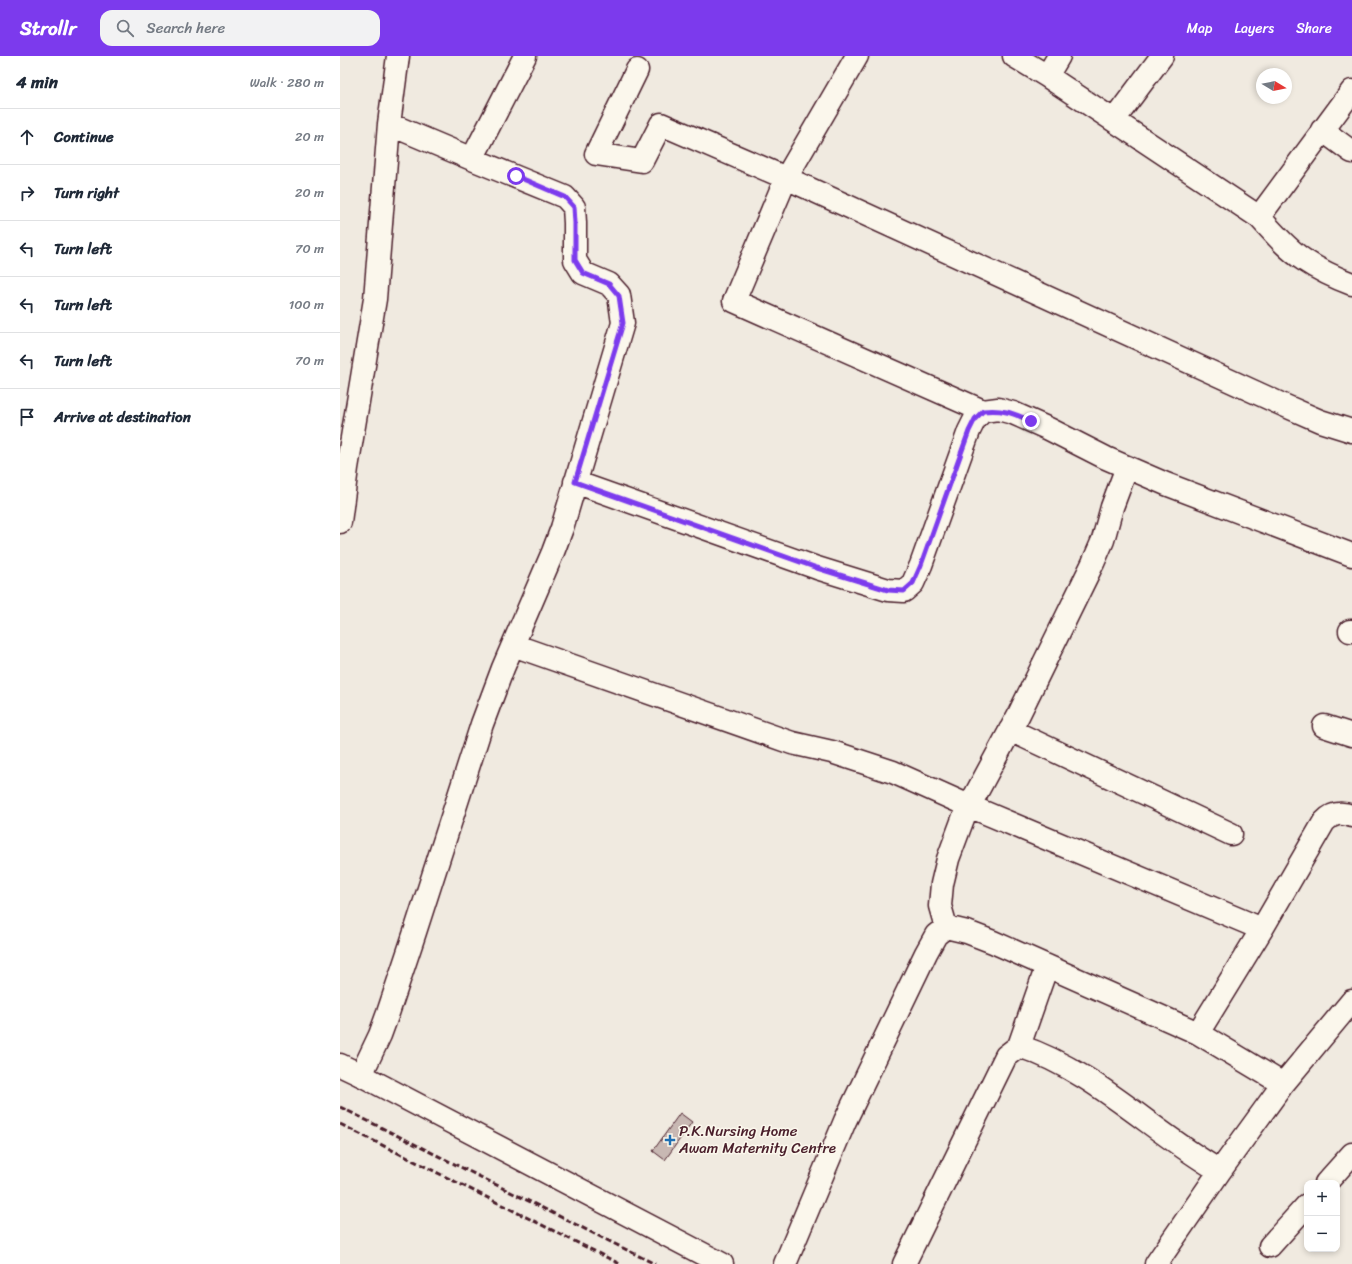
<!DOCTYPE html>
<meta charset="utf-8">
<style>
body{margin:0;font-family:Sriracha,sans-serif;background:#f2f2f3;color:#1f2937}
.controls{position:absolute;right:12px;bottom:12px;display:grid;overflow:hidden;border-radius:8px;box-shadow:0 2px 6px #0003}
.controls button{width:36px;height:36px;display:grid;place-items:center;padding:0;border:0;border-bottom:1px solid #e0e1e3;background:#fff;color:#1f2937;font:20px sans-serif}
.compass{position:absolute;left:916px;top:12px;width:36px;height:36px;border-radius:50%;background:#fff;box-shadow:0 2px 6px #0003;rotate:100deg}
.stop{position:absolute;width:12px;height:12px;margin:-9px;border:3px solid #7c3aed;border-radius:50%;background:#fff}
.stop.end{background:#7c3aed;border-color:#fff;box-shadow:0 1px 4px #0008}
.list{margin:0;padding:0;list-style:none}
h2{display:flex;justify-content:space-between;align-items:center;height:52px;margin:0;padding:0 16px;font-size:17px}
h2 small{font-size:13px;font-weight:400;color:#747a83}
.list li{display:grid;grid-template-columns:26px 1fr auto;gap:12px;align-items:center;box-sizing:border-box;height:56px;padding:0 16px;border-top:1px solid #e0e1e3}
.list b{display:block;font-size:15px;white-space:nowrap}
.list em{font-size:13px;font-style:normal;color:#747a83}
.icon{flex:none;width:22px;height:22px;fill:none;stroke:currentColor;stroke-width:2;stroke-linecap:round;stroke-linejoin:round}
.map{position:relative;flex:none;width:1012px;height:1208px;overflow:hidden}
header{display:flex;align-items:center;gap:24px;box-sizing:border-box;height:56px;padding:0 20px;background:#7c3aed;color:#fff}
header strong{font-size:19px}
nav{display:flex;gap:22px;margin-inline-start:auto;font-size:14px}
.search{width:280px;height:36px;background:#f2f2f3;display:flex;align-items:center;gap:10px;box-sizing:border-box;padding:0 14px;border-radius:12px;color:#747a83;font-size:15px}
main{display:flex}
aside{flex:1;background:#fff}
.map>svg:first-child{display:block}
.building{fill:#c8b8b3;stroke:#4a1f2b}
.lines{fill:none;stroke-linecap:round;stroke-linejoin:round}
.minor-casing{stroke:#4a1f2b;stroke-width:25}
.tertiary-casing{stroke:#4a1f2b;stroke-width:25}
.minor{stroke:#fbf7ec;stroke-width:22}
.tertiary{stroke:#fbf7ec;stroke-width:22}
.rail{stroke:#4a1f2b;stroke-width:3;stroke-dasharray:6 3;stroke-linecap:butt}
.route{stroke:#7c3aed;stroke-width:5}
.poi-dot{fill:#1f6fb2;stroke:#fbf7ec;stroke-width:1.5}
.labels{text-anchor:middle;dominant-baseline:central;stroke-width:3;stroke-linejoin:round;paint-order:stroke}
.poi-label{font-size:15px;fill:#4a1f2b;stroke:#fbf7ec;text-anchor:start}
</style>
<header>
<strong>Strollr</strong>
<div class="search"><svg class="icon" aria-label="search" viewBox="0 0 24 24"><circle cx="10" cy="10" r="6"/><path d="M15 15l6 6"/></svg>Search here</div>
<nav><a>Map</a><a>Layers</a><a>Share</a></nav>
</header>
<main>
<aside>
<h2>4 min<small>Walk · 280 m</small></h2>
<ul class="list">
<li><svg class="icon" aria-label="ahead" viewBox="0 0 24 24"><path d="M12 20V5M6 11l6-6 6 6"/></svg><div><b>Continue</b></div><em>20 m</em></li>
<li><svg class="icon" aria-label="right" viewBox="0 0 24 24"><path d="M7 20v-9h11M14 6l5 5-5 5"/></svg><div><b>Turn right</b></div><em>20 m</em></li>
<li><svg class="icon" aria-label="left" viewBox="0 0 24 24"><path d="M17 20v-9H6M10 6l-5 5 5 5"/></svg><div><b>Turn left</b></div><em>70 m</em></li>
<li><svg class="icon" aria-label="left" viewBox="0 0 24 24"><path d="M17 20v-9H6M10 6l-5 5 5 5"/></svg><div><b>Turn left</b></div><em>100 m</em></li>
<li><svg class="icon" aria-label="left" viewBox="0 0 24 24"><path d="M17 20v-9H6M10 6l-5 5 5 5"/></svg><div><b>Turn left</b></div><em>70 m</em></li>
<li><svg class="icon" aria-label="arrive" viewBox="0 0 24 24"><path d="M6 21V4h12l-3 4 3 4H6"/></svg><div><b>Arrive at destination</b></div></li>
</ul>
</aside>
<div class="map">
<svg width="1012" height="1208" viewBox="0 0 1012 1208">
<rect width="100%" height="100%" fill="#f0eae0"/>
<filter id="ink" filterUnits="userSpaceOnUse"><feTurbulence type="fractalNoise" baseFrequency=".025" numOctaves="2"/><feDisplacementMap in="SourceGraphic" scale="8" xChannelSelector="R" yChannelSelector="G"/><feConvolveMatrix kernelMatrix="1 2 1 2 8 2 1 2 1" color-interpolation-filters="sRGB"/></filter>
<g filter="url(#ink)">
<!-- building -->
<path class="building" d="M340,1057l12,9 -27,38 -12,-9z"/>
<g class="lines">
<defs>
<path id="minor" d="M517,0l-71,122 -52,123 249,110
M674,0l33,20 12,-20
M297,14l-41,84 46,7 19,-37 125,54 495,226 39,17 32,10
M707,20l212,141 93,-126
M774,64l48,-64
M49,68l83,35 53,-103
M982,74l30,22
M919,161c14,15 28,32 45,43 15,10 32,18 48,24
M235,426l242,86 71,22 16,1 9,-8 8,-18 48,-134 6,-12 8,-8 15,-2 15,4 36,16 57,29 60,26 186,71
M0,466l7,-54 28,-169 14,-175 9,-68
M1010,575h2
M173,589l279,98 40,9 61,20 76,34 293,123
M984,670l28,9
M670,674l221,104
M606,871l-6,-21 2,-22 6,-25 16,-43 55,-102 74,-151 10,-23 9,-33 15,-40
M858,977l64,-104 62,-107c8,-9 17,-10 28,-6
M679,990l28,-80
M21,1019l19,-40 8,-22 27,-81 67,-208 21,-56 50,-116 9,-24 61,-205 -4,-28 -10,-11 -26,-11 -8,-13v-37l-1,-16 -9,-10 -93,-38
M986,1127l26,-29
M930,1190l37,-41
M445,1208l60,-143 81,-168 10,-18 10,-8 21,5 26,10 205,91 85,51
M564,1208l102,-208 13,-10c76,25 133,86 201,125l63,-87 69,-83
M816,1208l64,-93"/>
<path id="tertiary" d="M0,1009l21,10 361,189"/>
</defs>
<!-- minor casing -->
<use href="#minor" class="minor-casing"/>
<!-- tertiary casing -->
<use href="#tertiary" class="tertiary-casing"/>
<!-- minor -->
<use href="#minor" class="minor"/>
<!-- tertiary -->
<use href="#tertiary" class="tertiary"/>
<!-- rail -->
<path class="rail" d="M0,1051l315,157
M0,1068l280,140"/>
</g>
</g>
<g class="lines" filter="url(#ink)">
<!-- route -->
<path class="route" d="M176,120l49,21 9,10 1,16v37l8,13 26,11 10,12 4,27 -48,159 242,86 71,22 16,1 9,-8 8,-18 48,-134 6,-12 8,-8c21,-2 29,2 48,10"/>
</g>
<!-- markers -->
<path class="poi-dot" d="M328 1078h4v4h4v4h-4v4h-4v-4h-4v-4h4z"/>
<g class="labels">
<!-- poi labels -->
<g class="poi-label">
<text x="339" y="1075">P.K.Nursing Home<tspan x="339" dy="17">Awam Maternity Centre</tspan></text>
</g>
</g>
</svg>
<div class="controls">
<button>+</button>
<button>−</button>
</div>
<svg class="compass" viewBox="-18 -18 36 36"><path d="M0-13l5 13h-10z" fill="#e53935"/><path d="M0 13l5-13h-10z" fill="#747a83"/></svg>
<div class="stop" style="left:176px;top:120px"></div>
<div class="stop end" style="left:691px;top:365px"></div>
</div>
</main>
